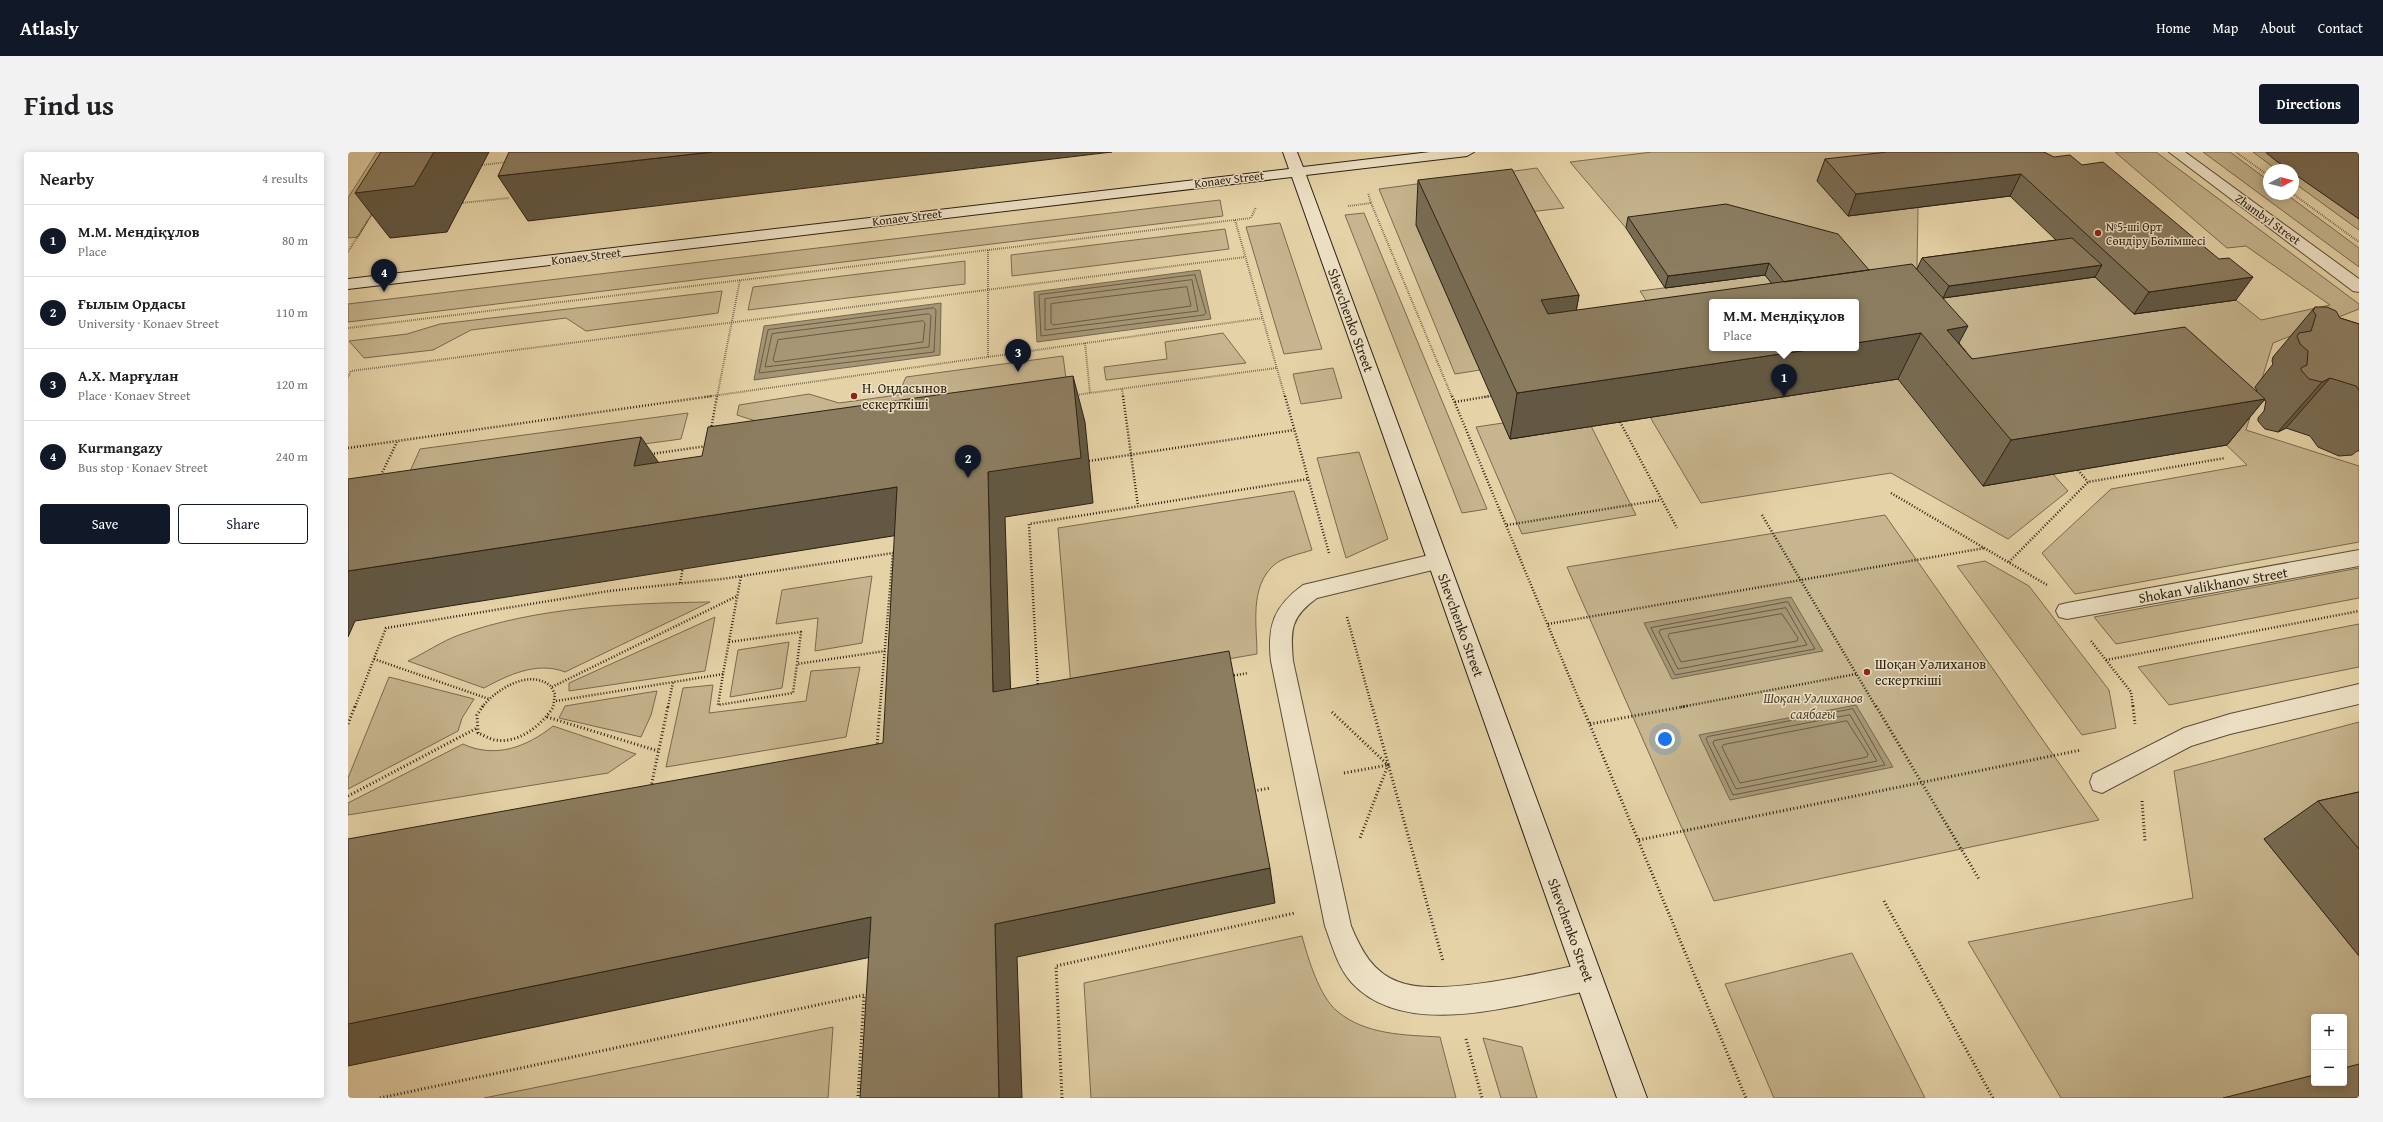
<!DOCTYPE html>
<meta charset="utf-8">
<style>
body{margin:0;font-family:"Gentium Book Plus",serif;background:#f2f2f2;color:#202124}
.controls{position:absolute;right:12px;bottom:12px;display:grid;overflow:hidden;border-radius:4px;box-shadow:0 2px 10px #0003}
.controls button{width:36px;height:36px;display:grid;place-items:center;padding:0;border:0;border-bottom:1px solid #e0e0e0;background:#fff;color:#202124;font:20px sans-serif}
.compass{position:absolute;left:1915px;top:12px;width:36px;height:36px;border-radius:50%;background:#fff;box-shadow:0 2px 10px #0003;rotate:83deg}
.you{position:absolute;left:1317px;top:587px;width:14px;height:14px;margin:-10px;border:3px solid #fff;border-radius:50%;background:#1a73e8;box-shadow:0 0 0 6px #1a73e833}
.badge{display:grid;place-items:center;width:26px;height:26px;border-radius:50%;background:#111827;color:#fff;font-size:13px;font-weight:700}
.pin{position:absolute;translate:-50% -33px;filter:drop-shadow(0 1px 2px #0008)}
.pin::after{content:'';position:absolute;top:21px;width:14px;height:12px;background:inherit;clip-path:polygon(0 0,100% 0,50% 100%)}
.popup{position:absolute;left:1361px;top:147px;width:150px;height:52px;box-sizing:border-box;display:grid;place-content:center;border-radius:4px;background:#fff;filter:drop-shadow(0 1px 3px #0005);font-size:13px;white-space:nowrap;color:#757577}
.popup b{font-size:15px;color:#202124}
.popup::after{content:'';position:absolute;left:50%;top:100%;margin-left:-8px;border:8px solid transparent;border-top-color:#fff}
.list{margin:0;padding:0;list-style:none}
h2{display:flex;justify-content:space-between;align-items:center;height:52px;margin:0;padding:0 16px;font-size:17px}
h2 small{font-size:13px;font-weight:400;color:#757577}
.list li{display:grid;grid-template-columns:26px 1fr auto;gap:12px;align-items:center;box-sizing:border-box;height:72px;padding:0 16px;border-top:1px solid #e0e0e0}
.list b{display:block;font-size:15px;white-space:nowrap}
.list p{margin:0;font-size:13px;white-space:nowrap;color:#757577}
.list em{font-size:13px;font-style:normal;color:#757577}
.actions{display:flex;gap:8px;padding:12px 16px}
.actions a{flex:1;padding:9px 0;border:1px solid #111827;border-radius:4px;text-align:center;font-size:14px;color:#111827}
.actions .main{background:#111827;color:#fff}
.map{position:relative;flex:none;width:2011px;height:946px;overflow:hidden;border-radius:4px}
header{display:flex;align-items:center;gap:24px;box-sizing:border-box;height:56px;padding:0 20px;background:#111827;color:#fff}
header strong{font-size:19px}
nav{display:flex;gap:22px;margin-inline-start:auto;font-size:14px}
.intro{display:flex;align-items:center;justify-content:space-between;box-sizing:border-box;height:96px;padding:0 24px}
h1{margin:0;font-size:28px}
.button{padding:10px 18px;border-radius:4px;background:#111827;color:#fff;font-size:14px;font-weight:700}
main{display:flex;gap:24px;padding:0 24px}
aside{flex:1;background:#fff;border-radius:4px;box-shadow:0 2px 10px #0003}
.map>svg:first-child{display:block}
.green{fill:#c6b58e;stroke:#796a50}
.water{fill:#a69675;stroke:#75674e}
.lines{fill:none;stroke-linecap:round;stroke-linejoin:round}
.shore{stroke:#695b44;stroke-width:1}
.lane-casing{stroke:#5a4d38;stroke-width:2}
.street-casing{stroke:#5a4d38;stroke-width:2}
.secondary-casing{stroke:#2c2013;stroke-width:2}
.path-far2{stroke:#2c2013;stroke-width:2;stroke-dasharray:0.5 1.5;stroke-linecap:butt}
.path-far1{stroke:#2c2013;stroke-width:2.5;stroke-dasharray:1 2;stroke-linecap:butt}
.path{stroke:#2c2013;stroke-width:3;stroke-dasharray:1 2.5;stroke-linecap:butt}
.lane{fill:#eee2c6;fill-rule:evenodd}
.street{fill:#eee2c6;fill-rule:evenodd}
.secondary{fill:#eee2c6;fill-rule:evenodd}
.wall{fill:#786c53;stroke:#2c2013}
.shaded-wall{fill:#625843;stroke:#2c2013}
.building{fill:#8c7d60;stroke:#2c2013}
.poi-dot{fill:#8f2418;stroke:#eee2c6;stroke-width:1.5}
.labels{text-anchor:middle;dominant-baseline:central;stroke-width:3;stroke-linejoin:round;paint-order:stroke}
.far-street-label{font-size:12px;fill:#2c2013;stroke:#eee2c6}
.far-poi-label{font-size:12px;fill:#2c2013;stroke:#eee2c6;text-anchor:start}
.street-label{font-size:14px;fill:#2c2013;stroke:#eee2c6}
.poi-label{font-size:14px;fill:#2c2013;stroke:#eee2c6;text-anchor:start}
.park-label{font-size:14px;font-style:italic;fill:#524532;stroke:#eee2c6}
</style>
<header>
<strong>Atlasly</strong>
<nav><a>Home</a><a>Map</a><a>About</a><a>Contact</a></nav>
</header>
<div class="intro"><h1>Find us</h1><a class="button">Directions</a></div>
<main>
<aside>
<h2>Nearby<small>4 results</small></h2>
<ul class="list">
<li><span class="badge">1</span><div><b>М.М. Мендіқұлов</b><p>Place</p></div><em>80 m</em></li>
<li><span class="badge">2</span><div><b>Ғылым Ордасы</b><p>University · Konaev Street</p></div><em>110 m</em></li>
<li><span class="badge">3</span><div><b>А.Х. Марғұлан</b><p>Place · Konaev Street</p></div><em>120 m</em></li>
<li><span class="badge">4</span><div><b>Kurmangazy</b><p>Bus stop · Konaev Street</p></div><em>240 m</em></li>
</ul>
<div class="actions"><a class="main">Save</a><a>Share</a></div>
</aside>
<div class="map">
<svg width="2011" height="946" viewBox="0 0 2011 946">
<rect width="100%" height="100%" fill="#e5d3a7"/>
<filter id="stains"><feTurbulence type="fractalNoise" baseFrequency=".005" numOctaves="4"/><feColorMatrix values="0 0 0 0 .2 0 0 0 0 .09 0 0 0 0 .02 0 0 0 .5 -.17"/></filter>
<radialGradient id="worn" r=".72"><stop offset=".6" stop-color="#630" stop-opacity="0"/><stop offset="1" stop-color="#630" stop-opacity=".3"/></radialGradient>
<!-- green -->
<path class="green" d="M29,0h33l-52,85 -10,1v-40z
M1304,0h337l-71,56 -1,61 178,8 39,37 102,-14 25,20 69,-15 -84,-59 -19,2 -112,-96h41l203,152v5l-86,34 -27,87 113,36v76l-284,52 -33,-41 69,-64 136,-24 -95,-92 -205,31 -91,-102h-144l-40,39 -32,-50 125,-16 16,20 84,-11 -239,-56 -56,-66z
M1855,0h27l39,29v13h17l73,54v19z
M1905,0h11l25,18h-12z
M1189,16l27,40 -148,17 64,145 -25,4 -76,-185z
M1945,21l66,46v11l-66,-48z
M872,48l3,16 -875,106v-18z
M1016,61l123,296 -25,4 -117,-298z
M932,71l42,126 -38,5 -38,-127z
M877,77l4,20 -217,27 -1,-21z
M617,109v23l-217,26 5,-23z
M374,139l-4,22 -132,18 -20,-13 -95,12 -38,20 -69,8 -15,-17 58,-7 33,-10z
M875,181l23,30 -140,17 -2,-13 63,-8 -2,-17z
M715,204l4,30 -296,40 -34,-11 2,-10 70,-11 30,9 59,-8 8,-18z
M985,216l9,30 -41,6 -8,-30z
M1550,227l155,95 15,17 -60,48 -117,-66 -190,30 -51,-86z
M340,261l-7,26 -273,37 12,-27z
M1155,271l7,16 81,-13 45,89 -114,19 -46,-107z
M1011,300l29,87 -42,19 -29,-100z
M946,339l18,59c-12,4 -29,7 -38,15 -25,22 -17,61 -17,89l-186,32 -13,-158z
M1537,363l214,305 -385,81 -147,-334z
M1637,409l44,25 80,104 7,38 -34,7 -125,-169z
M2011,416v30l-243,46 -22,-27z
M524,424l-10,67 -47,8 3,-33 -42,6 6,-34z
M362,450l-145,70c-28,-11 -57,3 -81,16l-76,-27c17,-8 34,-20 51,-26 77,-28 170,-32 251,-33z
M367,465l-10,54 -136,20v-8z
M2011,472v43l-190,38 -31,-38z
M441,490l-7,46 -52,9 8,-47z
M512,515l-14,70 -180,30 17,-79 30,-3 -4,28 97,-12 5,-30z
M41,525l85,22 -12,19 -4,13 -110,58v-11z
M309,539l-6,24 -10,22 -82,-19 6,-12z
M2011,570v95l-95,22 95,117v118l-15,4v-61h-30v66l-48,15h-205l-93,-156 225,-44 -19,-127z
M205,574l83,28 -28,19 -260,42v-12l115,-59c32,15 64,3 90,-18z
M954,784c6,22 17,60 35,75 28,24 68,24 103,26l16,61h-365l-7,-115z
M1504,801l73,145h-151l-49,-114z
M485,875l-5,71h-344z
M1135,886l39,9 15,51h-36z"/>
<!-- water -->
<path class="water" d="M852,118l11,49 -174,23 -3,-50z
M593,151l-1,52 -186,25 10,-54z
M1443,445l32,54 -151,28 -28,-56z
M1508,553l37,62 -163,33 -31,-65z"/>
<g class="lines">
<!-- shore -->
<path class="shore" d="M847,123l11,38 -2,2 -163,21 -2,-41z
M844,128l6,31 -153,19v-31z
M839,135l4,19 -138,19 -2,-2v-19z
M586,156l2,2 -2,42 -175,21 9,-43z
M581,162l2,2 -2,31 -164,20 7,-33z
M575,169l2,2 -2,19 -148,20 -2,-2 5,-20z
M1440,450l27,47 -140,26 -24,-47z
M1438,456l21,37 -129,24 -19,-37 1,-2z
M1434,462l16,24 -1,3 -116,21 -13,-26 1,-2z
M1505,557l32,56 -152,30 -27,-56 1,-2z
M1502,563l27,46 -141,28 -23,-46 1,-2z
M1499,569l21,33 -1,3 -127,26 -18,-36 1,-2z"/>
<defs>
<path id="lane" d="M1090,401l7,2 3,6 -3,6 -128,31c-26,19 -27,31 -24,63l58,265c10,24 22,47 48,56 41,16 143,-10 189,-19l10,4 4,10 -4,10 -10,4c-68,12 -181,51 -236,-8 -14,-15 -20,-38 -27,-57l-54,-265c-4,-35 3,-55 32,-76z
M2011,532v20l-129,30 -39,12 -89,47 -9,-3 -3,-8 3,-8 91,-46 46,-14z"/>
<path id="street" d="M1821,0h16l174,127v13l-6,-1z
M2011,398v16l-292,53 -8,-2 -3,-6 3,-6 8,-2z"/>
<path id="secondary" d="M935,0h14l6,15 127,-15h44l-7,4 -161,19 341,923h-30l-325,-921 -944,112v-10l941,-110z"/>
</defs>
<!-- lane casing -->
<use href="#lane" class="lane-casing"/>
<!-- street casing -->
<use href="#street" class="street-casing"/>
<!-- secondary casing -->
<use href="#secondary" class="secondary-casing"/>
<!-- path-far2 -->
<path class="path-far2" d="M1888,0l33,24
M134,13l25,-3
M1945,42l66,48
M113,51l48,-5
M1023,51l81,194
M1000,54l23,-3 -3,-10
M887,68l50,177
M640,98v107
M0,100l25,-40
M0,176l903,-110 5,-11
M737,191l5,50
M0,225l3,-6 894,-114
M774,237l1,8
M727,243l201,-27
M357,245l558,-79
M369,245l23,-117
M1136,245l7,-1"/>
<!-- path-far1 -->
<path class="path-far1" d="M775,244l15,110
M937,244l44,157
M1104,244l130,311
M1107,250l35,-6
M1272,270l57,106
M363,277l6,-33
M0,296l364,-52
M303,302l56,-8
M741,309l205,-31
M1730,318l10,12
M33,323l16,-33
M1543,341l156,92
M1414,363l114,192
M1159,373l154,-25
M1661,410l79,-80 137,-24
M332,431l3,-16
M999,465l25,90
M1200,472l437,-76
M1743,489l40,51 2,15
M381,490l72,-10 -4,32
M26,507l115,40
M1758,508l253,-49
M375,522l-5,31 75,-12 4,-29 88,-13
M883,524l17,-3
M204,535l185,-91
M690,535l-9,-163 279,-45
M208,549l167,-27 18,-98
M7,555l31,-79 223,-37 113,-12 171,-26 -13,154
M134,555c14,-17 44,-37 66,-23 3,1 5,7 7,10l-2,13
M320,555l5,-25
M1333,555l175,-33"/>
<!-- path -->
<path class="path" d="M135,554l-6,9 1,18c5,2 12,6 17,7 24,4 47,-15 59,-34
M1024,554l71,255
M1234,554l164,392
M1528,554l103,173
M1785,554l2,18
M984,560l56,53 -28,73
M199,565l111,34
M0,572l7,-18
M1242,572l97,-18
M529,595l3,-41
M996,621l44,-8
M303,635l17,-81
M906,639l16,-3
M0,644l129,-68
M1794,649l3,40
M1291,688l442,-90
M1536,749l109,197
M1118,887l16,59
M32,946l484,-103 -6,103
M714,946l-6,-132 239,-53"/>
<!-- lane -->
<use href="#lane" class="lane"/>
<!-- street -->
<use href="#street" class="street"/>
<!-- secondary -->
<use href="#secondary" class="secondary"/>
</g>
<!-- wall -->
<path class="wall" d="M1696,0l192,148 -102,14 -39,-37 -152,21 16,45 13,16 285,32 -2,-4 18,-23 -1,-3 1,-4 42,-50 25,11 19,6v127h-2l-5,4 -13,1 -21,-9 -8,-11 -24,-8 -8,4 -13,-3 -7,-8v-3l6,-7 2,-10 -2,-1 -37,45 -244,41 -85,-107 -388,60 -94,-214 2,-45 161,115 -3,16 196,-27 -7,-9 -100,13 -39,-60 2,-11 241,53 48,-1 5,-11 134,-18 -46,-44 -162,20 -31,-35 8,-22z
M1918,0h93v67l-66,-46v-3h-4l-14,-10z
M2011,640v164l-95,-117 54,-38z"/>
<!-- shaded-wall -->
<path class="shaded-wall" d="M86,0h55l-42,80 -57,6 -35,-45z
M364,0h400l-584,69 -30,-45z
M1673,22l-11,22 -162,20 8,-22z
M1421,111l-4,12 -100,13 3,-12z
M1754,113l-7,12 -152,21 6,-12z
M1905,125l-17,23 -102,14 15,-22z
M1231,143l-8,46 -38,5 8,-46z
M1620,174l-21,39v-35z
M1573,181l-23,46 -388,60 7,-46 304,-45h35v-5z
M725,224l12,46 8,81 -88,14 7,217 -19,-42 -5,-220z
M1982,226l-44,50 -8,4 44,-50z
M1917,247l-38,46 -244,41 28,-46z
M293,285l31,45 -38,-16z
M549,335l21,45 -563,89 -7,16v-66z
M922,716l5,35 -258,54 5,141h-23l-4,-174z
M523,765l29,34 -552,115v-42z"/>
<!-- building -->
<path class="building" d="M33,0h53l-20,34 -59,7z
M161,0h203l-214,24z
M1539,0h157l10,5 16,-2 12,10 21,-3 116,97 10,-1 24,19 -104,15 -128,-118 -165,20 -31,-35z
M1164,17l67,126 -38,5 7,14 364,-50 56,62 -21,4 25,29 213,-32 80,72 -254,41 -90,-107 -65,10v-41h-144v46h109l-304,45 -99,-213z
M1378,52l112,30 31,36 -85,12 -15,-19 -101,13 -40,-59z
M1724,86l30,27 -153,21 -27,-28z
M1967,155h12l9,4 4,7 19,6v66l-3,-4 -26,-8 -8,4 -13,-3 -8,-9v-2l6,-3 1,-14 -8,-7 -3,-8 2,-3 12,-2 5,-16 -3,-4z
M725,224l8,82 -93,14 5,220 236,-41 41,217 -275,56 4,174h-139l11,-181 -523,107v-185l535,-96 14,-256 -549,84v-92l293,-42 -7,29 68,-10 6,-29z
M2011,640v57l-41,-48z
M2011,912v34h-136l91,-23v8h30v-15z"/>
<!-- markers -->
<g class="poi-dot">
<circle cx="1750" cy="81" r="4"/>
<circle cx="506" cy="244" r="4"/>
<circle cx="1519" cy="520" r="4"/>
</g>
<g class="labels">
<!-- far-street labels -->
<g class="far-street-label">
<text transform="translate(881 27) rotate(-7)">Konaev Street</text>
<text transform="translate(559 65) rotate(-7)">Konaev Street</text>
<text transform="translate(1920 67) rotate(36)">Zhambyl Street</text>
<text transform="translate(238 104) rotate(-7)">Konaev Street</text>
</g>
<!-- far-poi labels -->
<g class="far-poi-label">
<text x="1758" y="74">№5-ші Өрт<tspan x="1758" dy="14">Сөндіру Бөлімшесі</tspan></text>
</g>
<!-- street labels -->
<g class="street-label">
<text transform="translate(1003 168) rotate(70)">Shevchenko Street</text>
<text transform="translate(1865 433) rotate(-10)">Shokan Valikhanov Street</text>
<text transform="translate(1113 473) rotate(70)">Shevchenko Street</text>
<text transform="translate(1223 778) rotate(70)">Shevchenko Street</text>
</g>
<!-- poi labels -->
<g class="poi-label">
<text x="514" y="236">Н. Оңдасынов<tspan x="514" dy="16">ескерткіші</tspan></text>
<text x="1527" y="512">Шоқан Уәлиханов<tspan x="1527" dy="16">ескерткіші</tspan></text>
</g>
<!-- park labels -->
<g class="park-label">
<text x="1465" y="546">Шоқан Уәлиханов<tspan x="1465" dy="16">саябағы</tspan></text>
</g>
</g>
<rect width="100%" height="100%" filter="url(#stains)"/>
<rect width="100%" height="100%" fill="url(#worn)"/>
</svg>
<div class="controls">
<button>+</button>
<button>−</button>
</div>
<svg class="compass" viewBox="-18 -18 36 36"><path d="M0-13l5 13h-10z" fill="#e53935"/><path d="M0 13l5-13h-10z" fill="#757577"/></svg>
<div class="you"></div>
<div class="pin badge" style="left:1436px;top:245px">1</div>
<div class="popup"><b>М.М. Мендіқұлов</b>Place</div>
<div class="pin badge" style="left:620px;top:326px">2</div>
<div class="pin badge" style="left:670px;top:220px">3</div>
<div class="pin badge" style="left:36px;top:140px">4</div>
</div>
</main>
